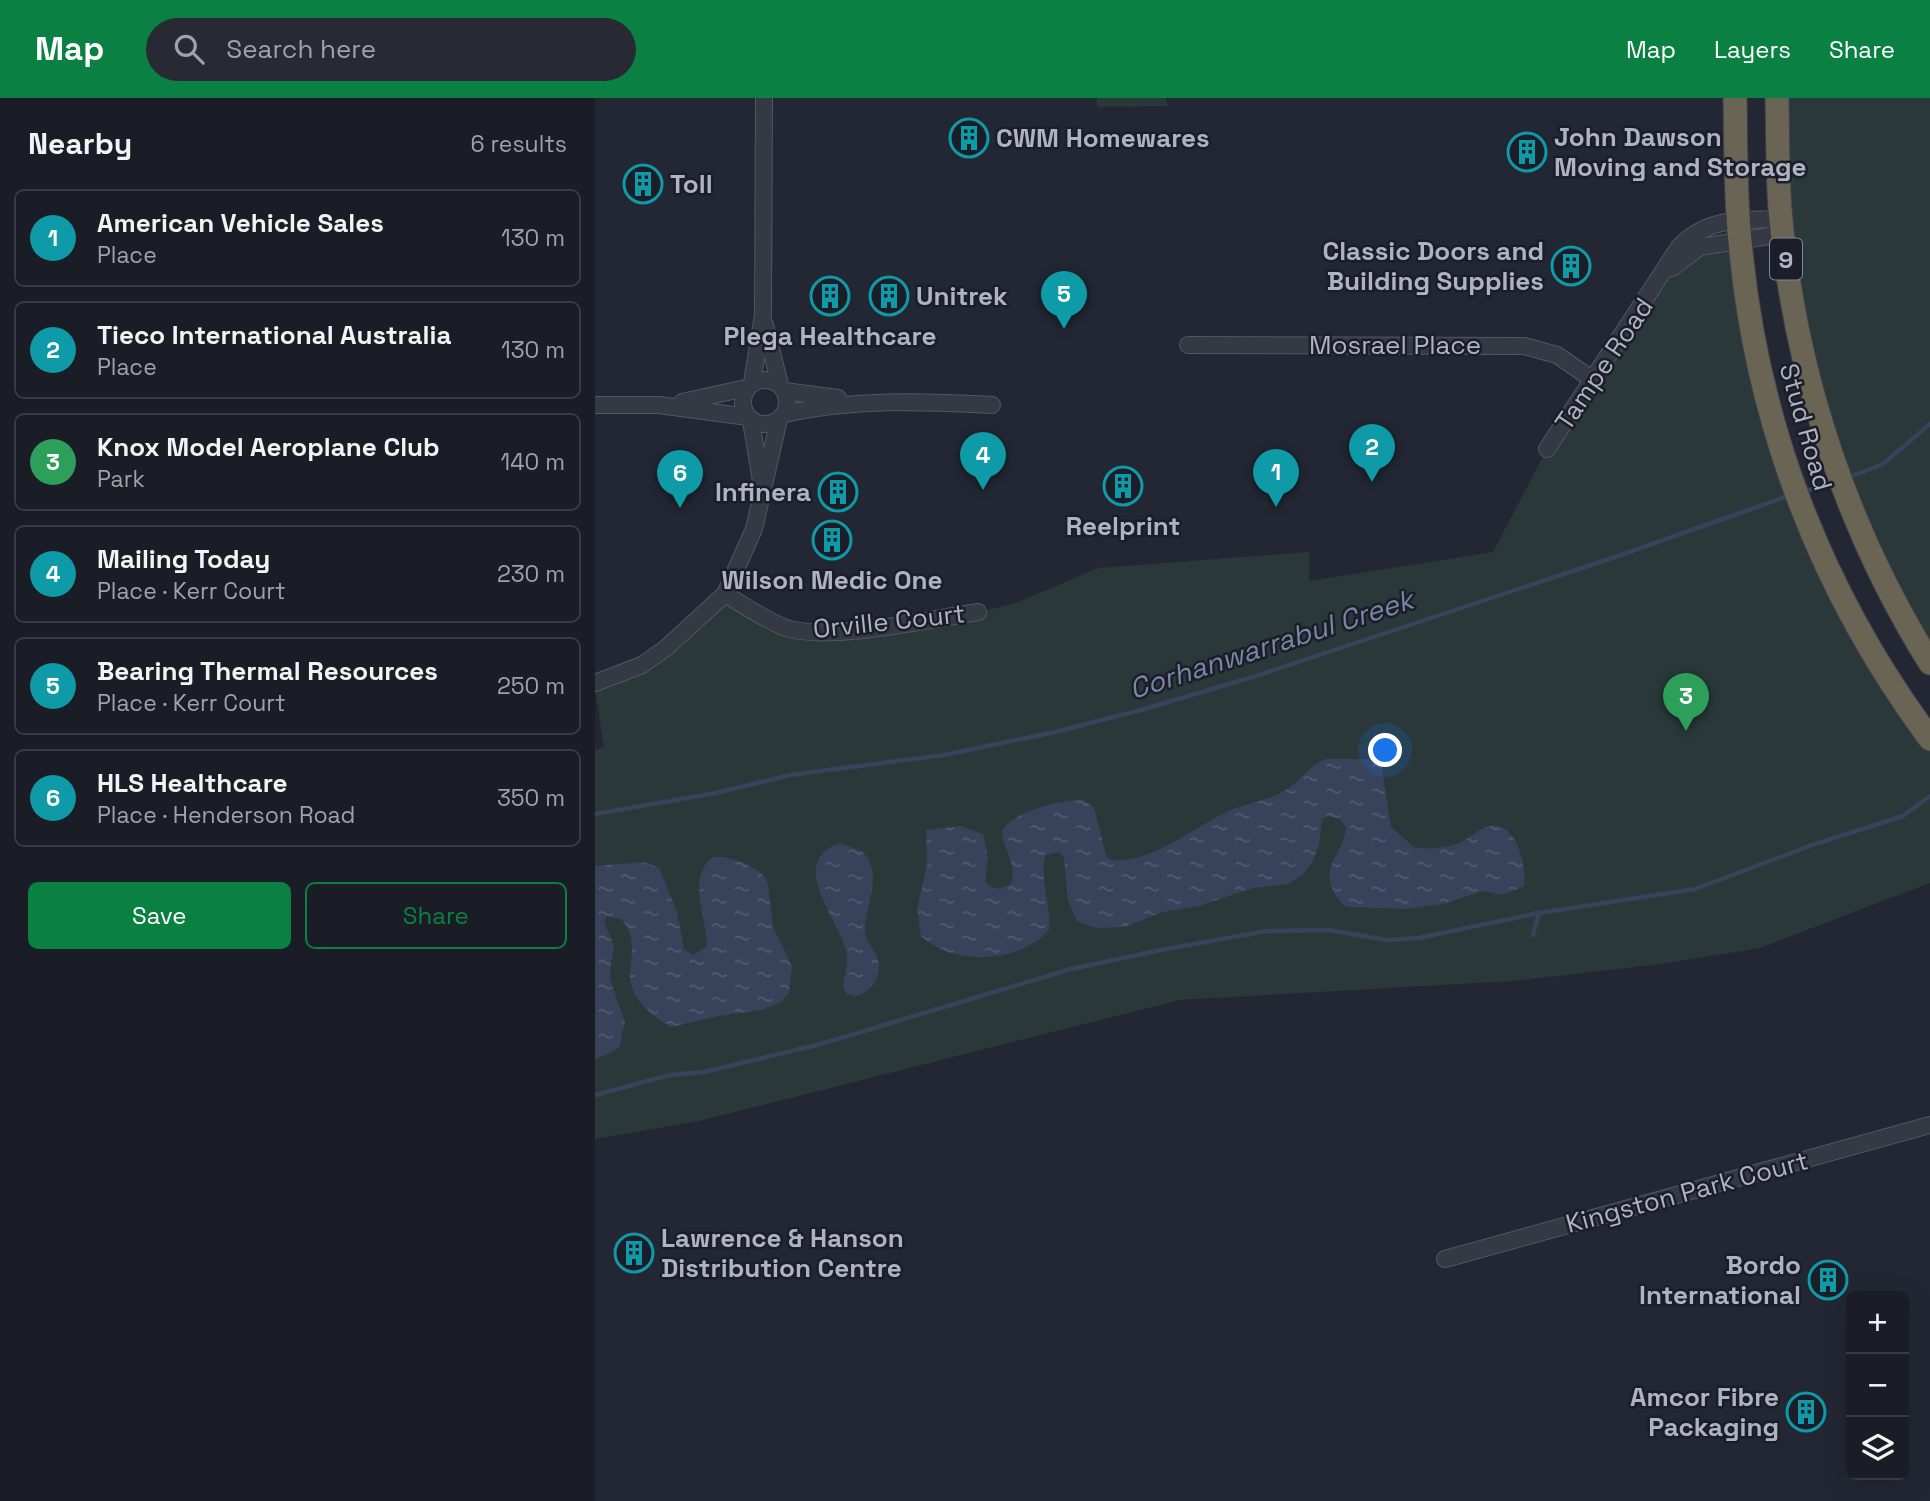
<!DOCTYPE html>
<meta charset="utf-8">
<style>
body{margin:0;font-family:"Space Grotesk",sans-serif;background:#272a32;color:#f1f3f6}
.controls{position:absolute;right:21px;bottom:21px;display:grid;overflow:hidden;border-radius:10px;box-shadow:0 7px 28px #0002}
.controls button{width:63px;height:63px;display:grid;place-items:center;padding:0;border:0;border-bottom:2px solid #383b43;background:#1a1d26;color:#f1f3f6;font:35px sans-serif}
.you{position:absolute;left:791px;top:653px;width:24px;height:24px;margin:-18px;border:5px solid #fff;border-radius:50%;background:#1a73e8;box-shadow:0 0 0 10px #1a73e833}
.badge{display:grid;place-items:center;width:46px;height:46px;border-radius:50%;background:#0b8043;color:#fff;font-size:23px;font-weight:700}
.pin{position:absolute;translate:-50% -58px;filter:drop-shadow(0 2px 4px #0008)}
.pin::after{content:'';position:absolute;top:37px;width:24px;height:21px;background:inherit;clip-path:polygon(0 0,100% 0,50% 100%)}
.list{margin:0;padding:0;list-style:none}
h2{display:flex;justify-content:space-between;align-items:center;height:91px;margin:0;padding:0 28px;font-size:30px}
h2 small{font-size:23px;font-weight:400;color:#9fa2a7}
.list li{display:grid;grid-template-columns:46px 1fr auto;gap:21px;align-items:center;box-sizing:border-box;height:98px;margin:0 14px 14px;padding:0 14px;border:2px solid #383b43;border-radius:10px}
.list b{display:block;font-size:26px;white-space:nowrap}
.list p{margin:0;font-size:23px;white-space:nowrap;color:#9fa2a7}
.list em{font-size:23px;font-style:normal;color:#9fa2a7}
.actions{display:flex;gap:14px;padding:21px 28px}
.actions a{flex:1;padding:16px 0;border:2px solid #0b8043;border-radius:10px;text-align:center;font-size:24px;color:#0b8043}
.actions .main{background:#0b8043;color:#fff}
.icon{flex:none;width:38px;height:38px;fill:none;stroke:currentColor;stroke-width:2;stroke-linecap:round;stroke-linejoin:round}
.map{position:relative;flex:none;width:1335px;height:1403px;overflow:hidden}
header{display:flex;align-items:center;gap:42px;box-sizing:border-box;height:98px;padding:0 35px;background:#0b8043;color:#fff}
header strong{font-size:33px}
nav{display:flex;gap:38px;margin-inline-start:auto;font-size:24px}
.search{width:490px;height:63px;background:#272a32;display:flex;align-items:center;gap:18px;box-sizing:border-box;padding:0 24px;border-radius:38px;color:#9fa2a7;font-size:26px}
main{display:flex}
aside{flex:1;background:#1a1d26}
.map>svg:first-child{display:block}
.green{fill:#2a383a}
.water{fill:url(#water-ripples)}
.lines{fill:none;stroke-linecap:round;stroke-linejoin:round}
.stream{stroke:#39425b;stroke-width:4.5}
.minor-casing{stroke:#535662;stroke-width:18}
.highway-casing{stroke:#40434f;stroke-width:25}
.minor{stroke:#353944;stroke-width:16}
.highway{stroke:#696453;stroke-width:23}
.labels{text-anchor:middle;dominant-baseline:central;stroke-width:5;stroke-linejoin:round;paint-order:stroke}
.shield{fill:#1b1e29;stroke:#838693;stroke-width:2}
.shield-label{font-size:24px;font-weight:bold;fill:#afb3c1}
.poi-label{font-size:26px;font-weight:bold;fill:#afb3c1;stroke:#1b1e29;text-anchor:start}
.street-label{font-size:26px;fill:#afb3c1;stroke:#1b1e29}
.water-label{font-size:28px;font-style:italic;fill:#7b86a6;stroke:#1b1e29}
</style>
<header>
<strong>Map</strong>
<div class="search"><svg class="icon" aria-label="search" viewBox="0 0 24 24"><circle cx="10" cy="10" r="6"/><path d="M15 15l6 6"/></svg>Search here</div>
<nav><a>Map</a><a>Layers</a><a>Share</a></nav>
</header>
<main>
<aside>
<h2>Nearby<small>6 results</small></h2>
<ul class="list">
<li><span class="badge" style="background:#0f9aa8">1</span><div><b>American Vehicle Sales</b><p>Place</p></div><em>130 m</em></li>
<li><span class="badge" style="background:#0f9aa8">2</span><div><b>Tieco International Australia</b><p>Place</p></div><em>130 m</em></li>
<li><span class="badge" style="background:#2e9e5b">3</span><div><b>Knox Model Aeroplane Club</b><p>Park</p></div><em>140 m</em></li>
<li><span class="badge" style="background:#0f9aa8">4</span><div><b>Mailing Today</b><p>Place · Kerr Court</p></div><em>230 m</em></li>
<li><span class="badge" style="background:#0f9aa8">5</span><div><b>Bearing Thermal Resources</b><p>Place · Kerr Court</p></div><em>250 m</em></li>
<li><span class="badge" style="background:#0f9aa8">6</span><div><b>HLS Healthcare</b><p>Place · Henderson Road</p></div><em>350 m</em></li>
</ul>
<div class="actions"><a class="main">Save</a><a>Share</a></div>
</aside>
<div class="map">
<svg width="1335" height="1403" viewBox="0 0 1335 1403">
<defs>
<pattern id="water-ripples" width="26" height="14" patternUnits="userSpaceOnUse" patternTransform="scale(1.75)"><rect width="26" height="14" fill="#39425b"/><path d="M2 4q2-2 4 0t4 0M15 11q2-2 4 0t4 0" fill="none" stroke="#535b71"/></pattern>
</defs>
<rect width="100%" height="100%" fill="#222733"/>
<!-- green -->
<path class="green" d="M502,0h69l1,8 -70,1z
M1182,0h153v565l-14,-22 -107,-264z
M1144,142l60,264 131,234v145l-170,65 -99,16 -148,17 -333,19 -481,121 -104,18v-389l9,-3 -9,-59 47,-23 83,-71 82,38 171,-20 38,-9 82,-35 211,-16v29l184,-29 54,-103 113,-169 29,-27z"/>
<!-- water -->
<path class="water" d="M731,661h45l10,4 10,64 23,20c17,3 38,1 53,-8 7,-5 15,-12 24,-13 26,-4 36,41 33,60l-21,9 -20,-4 -40,13 -37,5 -59,-2c-7,-4 -10,-9 -14,-17 -12,-27 12,-38 13,-63l-6,-8 -11,-3 -7,3 -3,26 -7,18 -11,13 -13,8 -36,4 -53,18 -37,6 -37,15 -29,1 -19,-7 -9,-21 -4,-42 -5,-6 -13,3c-8,22 6,51 3,75 -30,33 -94,37 -128,6l-4,-27 10,-44 -1,-35 35,-4 22,8 5,24 -3,23 4,5 11,3 11,-5c7,-20 -8,-34 -9,-53 10,-19 60,-32 81,-31l11,7 12,49 5,4c40,5 87,-36 122,-51 15,-6 39,-10 51,-18 16,-9 24,-25 42,-32z
M245,745l23,9c20,22 4,49 2,75 -1,16 15,25 14,41 -1,13 -10,25 -23,28l-9,-2 -4,-6c1,-13 6,-23 3,-37 -7,-31 -60,-90 -6,-108z
M118,759h12l19,6 16,9 8,11 5,44 19,39 -3,27 -8,9 -19,8 -44,6 -47,11c-18,-9 -44,-32 -41,-55 2,-20 6,-36 -9,-53l-14,-3 -3,6 10,24 -4,24 1,12 14,40 -6,26 -24,12v-194l49,-4 15,6 18,44 7,37 9,6 14,-9c0,-28 -21,-69 6,-89z"/>
<g class="lines">
<!-- stream -->
<path class="stream" d="M1252,380l36,-14 47,-40
M1208,394l32,-10
M0,716l121,-21 74,-18 154,-20 111,-23 86,-22 112,-33 365,-121 173,-61
M938,837l6,-22 156,-24 117,-44 91,-29 27,-20
M0,997l75,-20 34,-3 117,-28 250,-75 95,-20 101,-18 62,-1 58,10 31,-2 121,-25"/>
<defs>
<path id="minor" d="M1077,170l28,-21 83,-13
M170,227l15,60
M593,247l336,1 33,9 36,25
M148 304a22 22 0 1 1 44 0a22 22 0 1 1-44 0Z
M157,285l11,-68 1,-217
M189,293l54,7
M87,304l64,-14
M0,307h64l89,12
M189,316c69,-15 138,-13 208,-9
M156,323l10,60
M952,351l132,-202c28,-30 63,-27 102,-28
M130,496c20,12 40,26 61,34 45,14 143,-9 192,-16
M0,585l47,-18 24,-17 59,-54 29,-65 25,-110
M850,1161l485,-134"/>
<path id="highway" d="M1140,0c1,48 0,95 5,143 16,182 81,351 190,498
M1182,0c1,40 0,82 4,122 15,156 66,310 149,443"/>
</defs>
<!-- minor casing -->
<use href="#minor" class="minor-casing"/>
<!-- highway casing -->
<use href="#highway" class="highway-casing"/>
<!-- minor -->
<use href="#minor" class="minor"/>
<!-- highway -->
<use href="#highway" class="highway"/>
</g>
<!-- icons -->
<defs>
<symbol id="building-ring" viewBox="-11 -11 22 22"><circle r="9.5" fill="#1b1e29" stroke="#0f9aa8" stroke-width="1.5"/><path d="M-4-6H4V6H1V3H-1V6H-4ZM-2.5-4.3h1.7v1.8h-1.7ZM.8-4.3h1.7v1.8H.8ZM-2.5-1h1.7V.8h-1.7ZM.8-1h1.7V.8H.8Z" fill="#0f9aa8"/></symbol>
</defs>
<g fill-rule="evenodd">
<use href="#building-ring" x="352" y="18" width="44" height="44"/>
<use href="#building-ring" x="910" y="32" width="44" height="44"/>
<use href="#building-ring" x="26" y="64" width="44" height="44"/>
<use href="#building-ring" x="954" y="146" width="44" height="44"/>
<use href="#building-ring" x="213" y="176" width="44" height="44"/>
<use href="#building-ring" x="272" y="176" width="44" height="44"/>
<use href="#building-ring" x="506" y="366" width="44" height="44"/>
<use href="#building-ring" x="221" y="372" width="44" height="44"/>
<use href="#building-ring" x="215" y="420" width="44" height="44"/>
<use href="#building-ring" x="17" y="1133" width="44" height="44"/>
<use href="#building-ring" x="1211" y="1160" width="44" height="44"/>
<use href="#building-ring" x="1189" y="1292" width="44" height="44"/>
</g>
<g class="labels">
<!-- shield labels -->
<rect class="shield" x="1175" y="140.5" width="32" height="41" rx="5"/>
<g class="shield-label">
<text x="1191" y="161">9</text>
</g>
<!-- poi labels -->
<g class="poi-label">
<text x="959" y="39">John Dawson<tspan x="959" dy="30">Moving and Storage</tspan></text>
<text x="401" y="40">CWM Homewares</text>
<text x="75" y="86">Toll</text>
<text x="949" y="153" text-anchor="end">Classic Doors and<tspan x="949" dy="30">Building Supplies</tspan></text>
<text x="321" y="198">Unitrek</text>
<text x="235" y="238" text-anchor="middle">Plega Healthcare</text>
<text x="216" y="394" text-anchor="end">Infinera</text>
<text x="528" y="428" text-anchor="middle">Reelprint</text>
<text x="237" y="482" text-anchor="middle">Wilson Medic One</text>
<text x="66" y="1140">Lawrence &amp; Hanson<tspan x="66" dy="30">Distribution Centre</tspan></text>
<text x="1206" y="1167" text-anchor="end">Bordo<tspan x="1206" dy="30">International</tspan></text>
<text x="1184" y="1299" text-anchor="end">Amcor Fibre<tspan x="1184" dy="30">Packaging</tspan></text>
</g>
<!-- street labels -->
<g class="street-label">
<text x="800" y="247">Mosrael Place</text>
<text transform="translate(1009 266) rotate(-56)">Tampe Road</text>
<text transform="translate(1211 329) rotate(74)">Stud Road</text>
<text transform="translate(294 523) rotate(-6)">Orville Court</text>
<text transform="translate(1092 1094) rotate(-15)">Kingston Park Court</text>
</g>
<!-- water labels -->
<g class="water-label">
<text transform="translate(676 546) rotate(-18)">Corhanwarrabul Creek</text>
</g>
</g>
</svg>
<div class="controls">
<button>+</button>
<button>−</button>
<button><svg class="icon" aria-label="layers" viewBox="0 0 24 24"><path d="M12 4l9 5-9 5-9-5zM3 14l9 5 9-5"/></svg></button>
</div>
<div class="you"></div>
<div class="pin badge" style="left:681px;top:409px;background:#0f9aa8">1</div>
<div class="pin badge" style="left:777px;top:384px;background:#0f9aa8">2</div>
<div class="pin badge" style="left:1091px;top:633px;background:#2e9e5b">3</div>
<div class="pin badge" style="left:388px;top:392px;background:#0f9aa8">4</div>
<div class="pin badge" style="left:469px;top:231px;background:#0f9aa8">5</div>
<div class="pin badge" style="left:85px;top:410px;background:#0f9aa8">6</div>
</div>
</main>
